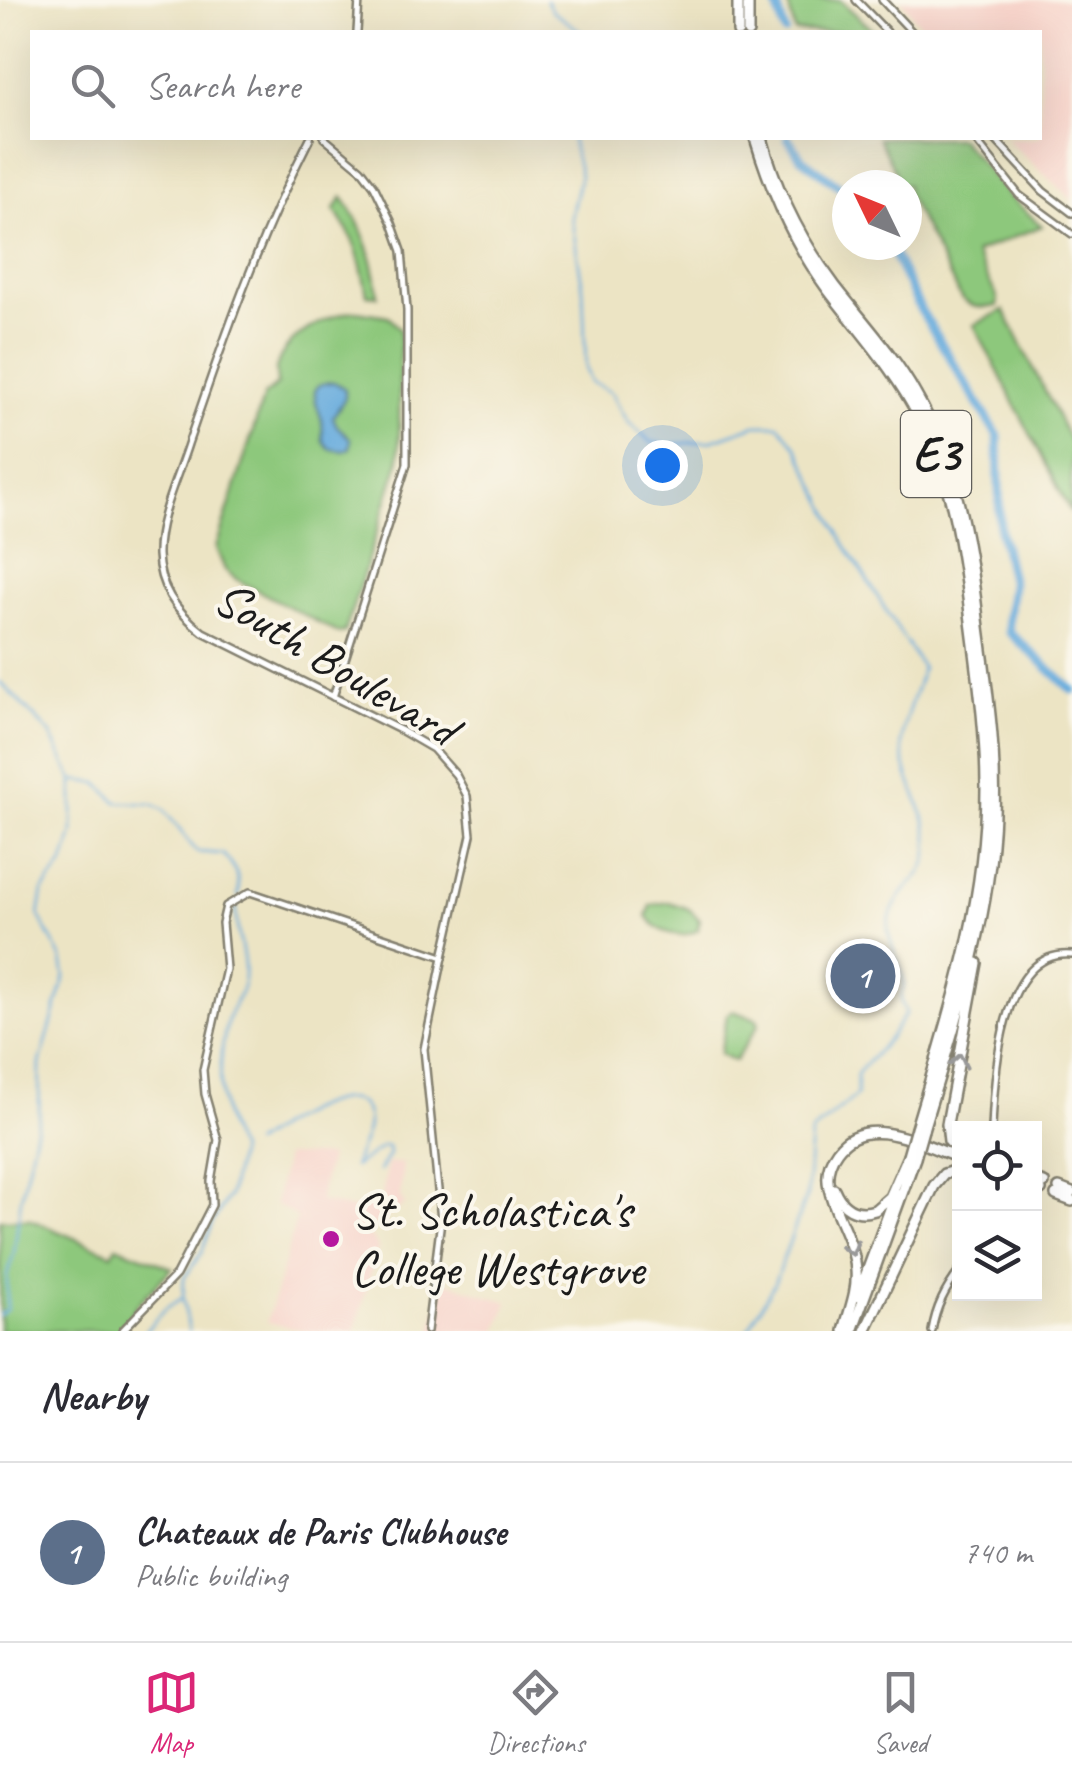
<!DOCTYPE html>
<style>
body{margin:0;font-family:Caveat,sans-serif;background:#f2f2f3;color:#2b2b33}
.controls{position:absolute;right:30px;bottom:30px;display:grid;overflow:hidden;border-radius:0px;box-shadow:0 10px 40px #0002}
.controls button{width:90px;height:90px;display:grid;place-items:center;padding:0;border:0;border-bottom:2px solid #e1e1e2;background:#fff;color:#2b2b33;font:50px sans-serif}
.compass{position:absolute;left:832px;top:170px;width:90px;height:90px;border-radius:50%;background:#fff;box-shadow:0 10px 40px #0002;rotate:313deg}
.you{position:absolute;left:662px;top:465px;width:35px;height:35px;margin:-25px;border:8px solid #fff;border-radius:50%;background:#1a73e8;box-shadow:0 0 0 15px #1a73e833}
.badge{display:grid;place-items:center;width:65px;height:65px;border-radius:50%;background:#db2777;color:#fff;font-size:32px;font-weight:700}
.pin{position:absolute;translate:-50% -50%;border:5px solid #fff;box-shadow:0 2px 10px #0006}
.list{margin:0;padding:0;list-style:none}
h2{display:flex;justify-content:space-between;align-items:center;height:130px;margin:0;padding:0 40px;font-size:42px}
h2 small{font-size:32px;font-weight:400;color:#7c7c81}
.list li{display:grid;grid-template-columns:65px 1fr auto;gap:30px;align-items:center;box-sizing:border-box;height:180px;padding:0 40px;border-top:2px solid #e1e1e2}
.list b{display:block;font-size:38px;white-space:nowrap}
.list p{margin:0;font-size:32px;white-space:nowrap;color:#7c7c81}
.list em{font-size:32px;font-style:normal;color:#7c7c81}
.icon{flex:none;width:55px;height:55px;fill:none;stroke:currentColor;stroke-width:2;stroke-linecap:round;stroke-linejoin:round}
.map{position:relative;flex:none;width:1072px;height:1331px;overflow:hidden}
.search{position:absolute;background:#fff;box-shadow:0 10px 40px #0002;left:30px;right:30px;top:30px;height:110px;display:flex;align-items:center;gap:25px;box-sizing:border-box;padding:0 35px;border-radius:0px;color:#7c7c81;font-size:38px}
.sheet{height:310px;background:#fff}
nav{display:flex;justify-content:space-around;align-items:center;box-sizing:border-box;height:140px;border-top:2px solid #e1e1e2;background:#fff;font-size:28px;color:#7c7c81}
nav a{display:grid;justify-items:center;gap:5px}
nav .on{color:#db2777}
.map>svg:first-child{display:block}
.built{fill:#f7d1c8}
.green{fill:#8dc87c;stroke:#54724c;stroke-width:2.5}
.water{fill:#68acdd;stroke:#42647c;stroke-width:2.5}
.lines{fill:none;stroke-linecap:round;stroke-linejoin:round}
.stream{stroke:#68acdd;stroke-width:2.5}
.river{stroke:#68acdd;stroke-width:9}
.tertiary-casing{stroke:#848070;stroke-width:10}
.secondary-casing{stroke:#848070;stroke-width:10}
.motorway-casing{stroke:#848070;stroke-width:14}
.tertiary{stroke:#fff;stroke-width:5}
.secondary{stroke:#fff;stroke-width:5}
.motorway{stroke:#fff;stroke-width:9}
.motorway-bridge-casing{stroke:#848070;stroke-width:14;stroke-linecap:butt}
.motorway-bridge{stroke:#fff;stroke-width:9}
.oneway{stroke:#999}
.poi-dot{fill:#b5179e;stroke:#fbf7ec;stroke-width:4}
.labels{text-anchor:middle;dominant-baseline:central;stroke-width:8;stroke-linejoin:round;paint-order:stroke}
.shield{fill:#fbf7ec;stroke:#5f5e5a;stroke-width:2.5}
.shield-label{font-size:48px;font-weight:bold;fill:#1c1c1c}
.street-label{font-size:50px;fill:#1c1c1c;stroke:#fbf7ec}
.poi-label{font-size:50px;fill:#1c1c1c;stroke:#fbf7ec;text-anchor:start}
</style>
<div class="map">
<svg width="1072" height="1331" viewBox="0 0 1072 1331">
<rect width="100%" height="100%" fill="#fbf7ec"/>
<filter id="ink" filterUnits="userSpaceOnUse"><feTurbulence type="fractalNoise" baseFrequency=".01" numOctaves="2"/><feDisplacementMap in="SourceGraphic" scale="20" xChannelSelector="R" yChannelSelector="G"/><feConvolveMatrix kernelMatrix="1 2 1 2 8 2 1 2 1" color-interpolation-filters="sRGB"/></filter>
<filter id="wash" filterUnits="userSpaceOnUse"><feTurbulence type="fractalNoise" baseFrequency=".0048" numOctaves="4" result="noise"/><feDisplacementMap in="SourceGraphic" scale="40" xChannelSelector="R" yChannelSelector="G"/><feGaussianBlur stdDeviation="2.25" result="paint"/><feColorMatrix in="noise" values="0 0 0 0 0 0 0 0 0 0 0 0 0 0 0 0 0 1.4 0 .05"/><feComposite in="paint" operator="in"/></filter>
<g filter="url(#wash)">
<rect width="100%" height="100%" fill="#ece4c4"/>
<!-- built -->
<path class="built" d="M901,0h171v200l-67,-62h35v-106h-114z
M285,1156h44l-10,45 33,8 30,-10 5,-36h16l-3,34 5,8 -39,26 12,16 -23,84h-50l-38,-9 30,-105 -22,-13z
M444,1281l64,21 -11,29h-65z"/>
<!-- green -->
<path class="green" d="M787,0h53l35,32h-80z
M878,138h81l52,60 31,28 -67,27 23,46 -1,7c-15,3 -25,2 -36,-8l-54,-104v-9h-5z
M343,197c21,31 32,62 35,99l-11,-1c-6,-32 -12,-60 -33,-85z
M1004,310l68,135 -1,68 -97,-188z
M357,311l31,5 12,14 -1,132 -54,170 -7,1 -102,-54 -11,-9 -9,-22 48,-152 13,-11c0,-5 -1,-11 -1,-16 6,-31 53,-56 81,-58z
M669,902l20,7 10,10 -1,11c-18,10 -40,3 -51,-14l4,-11z
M732,1011l25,8 2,5 -24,37 -15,-7 7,-39z
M29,1219l83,35 5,-8 55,22 -37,39 -15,24h-120v-111z"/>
<!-- water -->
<path class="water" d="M334,382l11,7v9l-12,19 4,9 14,13 -1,9 -5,3 -15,-2 -7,-8c-1,-6 0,-12 -1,-19 -2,-15 -21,-39 12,-40z"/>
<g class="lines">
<!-- stream -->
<path class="stream" d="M546,0l6,11 30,21
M571,138l9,37 -9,41 12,73 3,81 5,12 21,11 16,29 23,20 14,3 45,-4 46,-16h23l18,22 47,96 78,125c-5,26 -23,56 -20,82 4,37 30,64 26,103 -2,22 -17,28 -28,44 -26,39 -1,50 4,87 0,5 -4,10 -3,15 0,5 3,9 5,14l-16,24 -33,37v21l-46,38 -4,61 -33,90 -27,47
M0,682l50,51 23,47v53l-9,30 -21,28 -4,25 23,43 3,18 -25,86 -1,53 -18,82 -7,55 -7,23v33l-7,6
M73,780l25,3 19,19 35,2 12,6 33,42 26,2c12,14 18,24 15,42
M253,1144c20,-14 112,-78 115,-22 0,15 -12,31 -14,45l29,-21 5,1 1,7 -10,17
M145,1331l21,-23 15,-9
M189,1331l-6,-33 1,-20 18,-26 10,-29 17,-27 10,-46c-23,-38 -22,-89 -11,-131 4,-12 13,-24 15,-36 6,-26 -10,-52 -7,-79"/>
<!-- river -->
<path class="river" d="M775,0l10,32
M788,138l13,20 46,34
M889,245l31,64 78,127 2,94 12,54 -4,34 1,14 63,58"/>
</g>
</g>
<g filter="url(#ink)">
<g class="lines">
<defs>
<path id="tertiary" d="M324,138l37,31 13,17 18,37 10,28 5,59v154l-74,233
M992,1128c2,-50 8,-180 80,-173
M427,1331l14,-111 -17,-171 19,-92
M932,1331c4,-24 13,-41 28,-61"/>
<path id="secondary" d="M856,0l31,32
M882,0l30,32
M357,32l2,-32
M974,138l45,57 53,39
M994,138l49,53 29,22
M122,1331l54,-56 36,-70 -1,-24 7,-41 -13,-46 -2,-24 23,-101 -4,-46 4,-17 24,-14 193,65 28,-122 -4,-39 -11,-21 -23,-26 -31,-18 -199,-99c-25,-19 -44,-44 -45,-77 -1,-36 19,-76 30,-111 36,-106 71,-206 122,-306"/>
<path id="motorway" d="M738,0v32
M748,32v-32
M755,138c16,53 38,104 71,149 33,44 68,81 93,130 34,64 43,133 52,204 7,56 15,111 15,167 0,118 -37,228 -70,340
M762,138c14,53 40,104 73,148 28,36 59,69 81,109 40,69 53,146 62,224 8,64 19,130 16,195 -4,109 -40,213 -71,316
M960,1153l-11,-12 -2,-17 30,-161
M1034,1180l10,3
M1034,1188l7,2
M1059,1188l13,5
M834,1189c8,19 22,27 41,21l15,-13 18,-41
M1056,1195l16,6
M858,1296l38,-103
M844,1331c5,-20 14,-40 12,-61 -2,-29 -21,-54 -27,-82 -3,-13 0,-26 8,-37 29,-40 87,-5 123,7
M852,1331l63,-173
M865,1331l69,-145 10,-12 16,-5"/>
</defs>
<!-- tertiary casing -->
<use href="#tertiary" class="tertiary-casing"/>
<!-- secondary casing -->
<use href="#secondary" class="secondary-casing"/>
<!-- motorway casing -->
<use href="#motorway" class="motorway-casing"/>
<!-- tertiary -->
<use href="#tertiary" class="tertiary"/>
<!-- secondary -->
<use href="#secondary" class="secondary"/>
<!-- motorway -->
<use href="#motorway" class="motorway"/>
<defs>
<path id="motorway-bridge" d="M908,1156l8,-28
M915,1158l8,-28"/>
</defs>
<!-- motorway-bridge casing -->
<use href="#motorway-bridge" class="motorway-bridge-casing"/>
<!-- motorway-bridge -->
<use href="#motorway-bridge" class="motorway-bridge"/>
</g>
<!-- one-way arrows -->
<defs><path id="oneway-chevron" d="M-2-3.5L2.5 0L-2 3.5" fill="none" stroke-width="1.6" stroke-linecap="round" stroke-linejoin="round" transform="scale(2.5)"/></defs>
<g class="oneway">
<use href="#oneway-chevron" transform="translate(959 1061) rotate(-79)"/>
<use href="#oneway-chevron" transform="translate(851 1249) rotate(72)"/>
</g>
</g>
<!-- markers -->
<circle class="poi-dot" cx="331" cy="1239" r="10"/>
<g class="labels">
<!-- shield labels -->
<rect class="shield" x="901" y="411" width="70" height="86" rx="8"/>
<g class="shield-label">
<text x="936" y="454">E3</text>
</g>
<!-- street labels -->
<g class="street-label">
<text transform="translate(336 663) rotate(31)">South Boulevard</text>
</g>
<!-- poi labels -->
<g class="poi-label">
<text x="351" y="1210">St. Scholastica's<tspan x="351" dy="58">College Westgrove</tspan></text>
</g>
</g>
</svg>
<div class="controls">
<button><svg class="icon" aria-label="locate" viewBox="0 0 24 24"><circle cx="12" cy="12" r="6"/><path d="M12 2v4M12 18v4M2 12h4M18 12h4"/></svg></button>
<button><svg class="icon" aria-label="layers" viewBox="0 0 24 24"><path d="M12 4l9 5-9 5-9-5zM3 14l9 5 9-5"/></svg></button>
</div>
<svg class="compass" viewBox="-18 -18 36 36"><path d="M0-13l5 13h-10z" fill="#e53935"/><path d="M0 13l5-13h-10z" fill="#7c7c81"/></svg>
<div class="you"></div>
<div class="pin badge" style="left:863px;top:976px;background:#5c6f8a">1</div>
<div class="search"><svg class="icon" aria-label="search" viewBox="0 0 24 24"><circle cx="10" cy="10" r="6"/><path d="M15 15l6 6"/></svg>Search here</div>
</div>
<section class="sheet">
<h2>Nearby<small></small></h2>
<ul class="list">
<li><span class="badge" style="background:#5c6f8a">1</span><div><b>Chateaux de Paris Clubhouse</b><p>Public building</p></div><em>740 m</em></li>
</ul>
</section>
<nav>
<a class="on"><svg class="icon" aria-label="map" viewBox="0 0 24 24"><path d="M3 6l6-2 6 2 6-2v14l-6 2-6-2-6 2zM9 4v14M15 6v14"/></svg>Map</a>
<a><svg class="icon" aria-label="directions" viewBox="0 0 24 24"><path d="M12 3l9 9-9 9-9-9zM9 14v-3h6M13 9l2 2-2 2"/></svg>Directions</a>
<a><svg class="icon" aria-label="saved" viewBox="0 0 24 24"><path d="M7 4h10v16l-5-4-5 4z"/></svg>Saved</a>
</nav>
